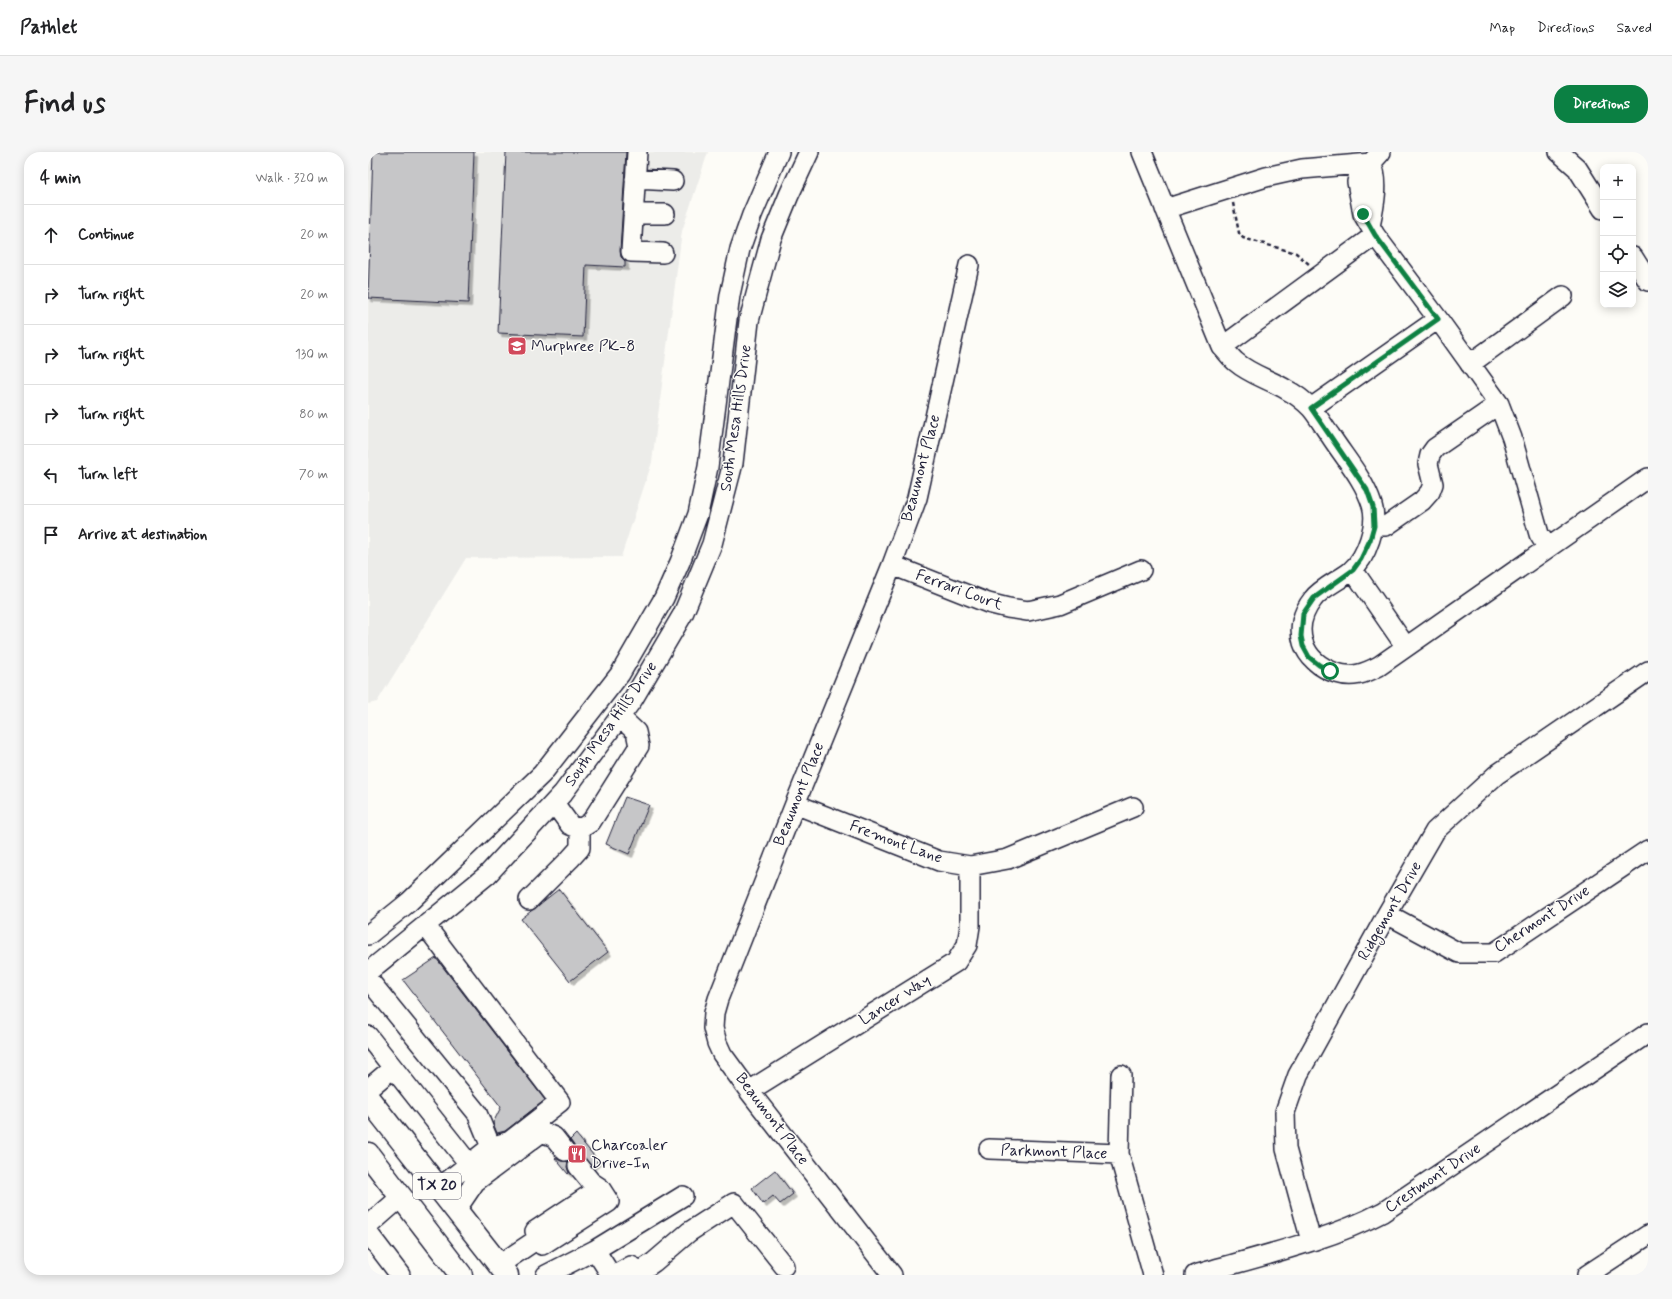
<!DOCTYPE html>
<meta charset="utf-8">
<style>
body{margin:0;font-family:Mynerve,sans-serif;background:#f6f6f6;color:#202124}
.controls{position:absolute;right:12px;top:12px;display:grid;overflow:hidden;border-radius:8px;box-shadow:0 2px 10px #0003}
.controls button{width:36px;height:36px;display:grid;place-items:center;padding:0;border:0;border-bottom:1px solid #e0e0e0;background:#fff;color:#202124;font:20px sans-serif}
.stop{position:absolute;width:12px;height:12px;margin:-9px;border:3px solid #0b8043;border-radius:50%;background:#fff}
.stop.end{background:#0b8043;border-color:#fff;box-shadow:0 1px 4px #0008}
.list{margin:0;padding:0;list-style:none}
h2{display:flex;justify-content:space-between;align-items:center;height:52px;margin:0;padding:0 16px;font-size:17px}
h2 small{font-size:13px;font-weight:400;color:#757577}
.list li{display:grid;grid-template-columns:26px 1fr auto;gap:12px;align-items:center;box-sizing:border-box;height:60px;padding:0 16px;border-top:1px solid #e0e0e0}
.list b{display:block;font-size:15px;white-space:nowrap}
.list em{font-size:13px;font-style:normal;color:#757577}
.icon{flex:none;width:22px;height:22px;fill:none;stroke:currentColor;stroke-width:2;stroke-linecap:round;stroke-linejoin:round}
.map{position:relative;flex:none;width:1280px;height:1123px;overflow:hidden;border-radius:16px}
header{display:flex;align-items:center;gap:24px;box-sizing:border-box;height:56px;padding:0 20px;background:#fff;border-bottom:1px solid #e0e0e0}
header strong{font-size:19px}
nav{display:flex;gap:22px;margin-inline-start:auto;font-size:14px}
.intro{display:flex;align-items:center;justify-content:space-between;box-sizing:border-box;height:96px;padding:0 24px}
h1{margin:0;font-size:28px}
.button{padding:10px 18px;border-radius:16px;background:#0b8043;color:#fff;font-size:14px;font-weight:700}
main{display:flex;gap:24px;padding:0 24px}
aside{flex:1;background:#fff;border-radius:16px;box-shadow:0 2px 10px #0003}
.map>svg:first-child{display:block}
.built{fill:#ecece9}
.building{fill:#c6c6c8;stroke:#22223b;filter:url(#shadow)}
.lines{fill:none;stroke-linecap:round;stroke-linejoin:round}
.minor-casing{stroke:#22223b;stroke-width:22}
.major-casing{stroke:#22223b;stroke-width:25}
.path{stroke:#22223b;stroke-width:2.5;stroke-dasharray:4 3;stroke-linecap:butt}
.minor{stroke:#fdfcf7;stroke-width:19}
.major{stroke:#fdfcf7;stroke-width:22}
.route{stroke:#0b8043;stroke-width:5}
.labels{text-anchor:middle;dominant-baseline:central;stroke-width:3;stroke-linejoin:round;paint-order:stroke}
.shield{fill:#fdfcf7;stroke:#646373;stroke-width:1}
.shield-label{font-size:15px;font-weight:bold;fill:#22223b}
.poi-label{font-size:16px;fill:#22223b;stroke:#fdfcf7;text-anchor:start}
.street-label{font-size:16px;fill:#22223b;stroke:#fdfcf7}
</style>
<header>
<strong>Pathlet</strong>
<nav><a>Map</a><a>Directions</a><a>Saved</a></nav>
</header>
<div class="intro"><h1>Find us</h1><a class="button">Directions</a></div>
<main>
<aside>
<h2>4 min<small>Walk · 320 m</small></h2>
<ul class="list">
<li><svg class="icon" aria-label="ahead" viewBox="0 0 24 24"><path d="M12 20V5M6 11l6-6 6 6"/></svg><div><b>Continue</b></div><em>20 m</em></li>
<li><svg class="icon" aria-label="right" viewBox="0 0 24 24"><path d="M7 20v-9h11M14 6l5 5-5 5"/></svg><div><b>Turn right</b></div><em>20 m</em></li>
<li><svg class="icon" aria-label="right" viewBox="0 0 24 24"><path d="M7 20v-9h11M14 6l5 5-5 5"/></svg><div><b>Turn right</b></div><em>130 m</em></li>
<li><svg class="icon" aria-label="right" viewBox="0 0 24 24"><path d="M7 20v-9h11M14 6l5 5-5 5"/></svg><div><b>Turn right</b></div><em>80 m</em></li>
<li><svg class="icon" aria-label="left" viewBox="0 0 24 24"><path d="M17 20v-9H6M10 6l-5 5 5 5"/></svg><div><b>Turn left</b></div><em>70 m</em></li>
<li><svg class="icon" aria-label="arrive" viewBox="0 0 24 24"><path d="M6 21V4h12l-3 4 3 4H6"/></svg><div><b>Arrive at destination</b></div></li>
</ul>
</aside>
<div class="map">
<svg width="1280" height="1123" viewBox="0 0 1280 1123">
<defs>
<filter id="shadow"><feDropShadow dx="3.5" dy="3.5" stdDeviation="0" flood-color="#0004"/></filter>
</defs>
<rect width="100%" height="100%" fill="#fdfcf7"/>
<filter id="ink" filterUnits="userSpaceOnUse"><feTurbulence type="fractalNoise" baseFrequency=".025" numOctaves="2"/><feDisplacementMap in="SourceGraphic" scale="8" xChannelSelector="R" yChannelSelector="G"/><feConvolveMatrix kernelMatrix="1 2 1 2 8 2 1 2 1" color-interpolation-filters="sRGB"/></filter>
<g filter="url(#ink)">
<!-- built -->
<path class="built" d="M0,0h340l-26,79 -30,231 -31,95 -155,1 -89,144 -9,2z"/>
<!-- building -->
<path class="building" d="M5,0h101l-6,151 -100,-5z
M138,0h120l-6,99 1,6 4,4v6l-39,-2 -3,72 -85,-4z
M257,645l24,8 -20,49 -23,-10z
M191,737l49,63 -38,29 -49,-62z
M68,806l109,142 -40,31 -8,2 -4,-10 8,-16 -98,-127z
M208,982l22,27 -6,5 -10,-10h-7l1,-7 -6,-9z
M187,1006l6,3h7l-1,6 2,6 -1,1z
M407,1018l18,24 -13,10 -7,-8 -10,8 -11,-16z"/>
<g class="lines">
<defs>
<path id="minor" d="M269,0l-6,100 32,1
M774,0l80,195c5,5 9,11 14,15 15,13 35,18 51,28 8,4 18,12 24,18 7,8 13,19 19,27 14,22 34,44 42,70 6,19 -5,52 -21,66 -11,9 -30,17 -38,28 -23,29 -11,63 23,74 16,5 28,1 43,-7l269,-188
M1191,0l18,16 26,41
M1003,11c9,16 3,45 -1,63l-7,-12 -6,-32 3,-11 11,-8 10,-11
M267,27l38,2
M797,57l101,-32 36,-8 69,-6
M265,62h32
M1002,74l5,9 63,84 61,85 13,34 27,96 8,13
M1265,105l15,24
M854,195l153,-112
M1102,212l93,-68
M943,256l127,-89
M1006,374h12l36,-25 8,-9 3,-8 -5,-20 2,-9 5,-7 64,-44
M524,413l96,38 20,5 20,3 32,-7 81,-34
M985,418l53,77
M186,651l16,22 10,4 11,-7 48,-76 -3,-14 -16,-15
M427,652l144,57 31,5 38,-7 125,-52
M161,748l41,-41 10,-11v-19
M1019,762l72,39h35l154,-103
M57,773l135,177 -50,39 -19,6 -52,41
M0,783l41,-33 133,-128 78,-100 44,-76 16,-36 18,-48 10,-47 22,-172 10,-46 12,-34 27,-63
M0,820l119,-97 76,-82 70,-94 50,-85 29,-70 21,-81 16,-142 9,-34 13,-48 18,-44 20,-43
M0,827l109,134 14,34
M0,884l101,128
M753,923l-2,79 34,121
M0,937l25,-21
M381,939l207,-129 11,-17 3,-19v-60
M621,997l130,5
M210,1014l13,16 9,6 9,14 -67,43 -7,-14 65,-43
M88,1058l19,-28 67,-50 12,5 11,14
M0,1074l33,-29
M0,1081l32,42
M943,1089l-25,-92 -1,-37 13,-37 89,-161 48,-83 61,-56 152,-104
M227,1098l16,25
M131,1113l40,-27
M178,1123l49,-25 88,-54
M247,1123l16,-9 10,5 13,-9 35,-30 45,-29 50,63
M524,1123l-143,-184 -27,-37 -5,-11 -4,-15 1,-15 4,-14 77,-195 97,-239 25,-67 52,-233
M827,1123c61,-18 133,-34 188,-63l265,-179
M1219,1123l61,-40"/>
<path id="major" d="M0,946l139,177
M0,1002l93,121"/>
</defs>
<!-- minor casing -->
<use href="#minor" class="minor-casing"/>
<!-- major casing -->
<use href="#major" class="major-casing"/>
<!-- path -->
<path class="path" d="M865,51l6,30 4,5 53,15 14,12"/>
<!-- minor -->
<use href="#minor" class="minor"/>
<!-- major -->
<use href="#major" class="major"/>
</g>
</g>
<g class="lines" filter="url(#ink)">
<!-- route -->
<path class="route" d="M962,519l-11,-6 -10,-8 -6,-11 -2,-10 2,-22 11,-16 39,-28 8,-11 9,-19 4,-14 -1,-19 -6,-17 -56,-82 127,-89 -63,-84 -12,-21"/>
</g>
<!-- icons -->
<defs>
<symbol id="school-square" viewBox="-11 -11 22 22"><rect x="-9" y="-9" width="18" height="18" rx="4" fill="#d1495b" stroke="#fdfcf7"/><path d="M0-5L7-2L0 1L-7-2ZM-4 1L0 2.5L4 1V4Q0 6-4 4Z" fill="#fff"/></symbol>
<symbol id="restaurant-square" viewBox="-11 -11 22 22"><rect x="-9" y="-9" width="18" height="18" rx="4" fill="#d1495b" stroke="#fdfcf7"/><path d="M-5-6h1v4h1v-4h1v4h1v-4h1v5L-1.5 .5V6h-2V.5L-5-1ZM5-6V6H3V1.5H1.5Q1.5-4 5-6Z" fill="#fff"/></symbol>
</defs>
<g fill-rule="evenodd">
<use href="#school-square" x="138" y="183" width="22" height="22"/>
<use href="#restaurant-square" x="198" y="991" width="22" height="22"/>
</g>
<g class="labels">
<!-- shield labels -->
<rect class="shield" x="45" y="1021" width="48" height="26" rx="3"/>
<g class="shield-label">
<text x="69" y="1034">TX 20</text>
</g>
<!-- poi labels -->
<g class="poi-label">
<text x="163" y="194">Murphree PK-8</text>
<text x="223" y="993">Charcoaler<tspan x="223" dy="18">Drive-In</tspan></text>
</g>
<!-- street labels -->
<g class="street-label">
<text transform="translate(368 266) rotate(-82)">South Mesa Hills Drive</text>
<text transform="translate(553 316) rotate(-75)">Beaumont Place</text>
<text transform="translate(591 438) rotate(20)">Ferrari Court</text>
<text transform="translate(243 572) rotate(-55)">South Mesa Hills Drive</text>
<text transform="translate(431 642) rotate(-68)">Beaumont Place</text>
<text transform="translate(528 690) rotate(20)">Fremont Lane</text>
<text transform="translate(1022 759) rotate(-60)">Ridgemont Drive</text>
<text transform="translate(1174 767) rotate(-33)">Chermont Drive</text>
<text transform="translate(527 848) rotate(-32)">Lancer Way</text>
<text transform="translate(404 967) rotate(53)">Beaumont Place</text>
<text transform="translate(686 1000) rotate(2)">Parkmont Place</text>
<text transform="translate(1065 1026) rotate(-34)">Crestmont Drive</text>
</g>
</g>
</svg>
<div class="controls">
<button>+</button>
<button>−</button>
<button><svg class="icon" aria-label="locate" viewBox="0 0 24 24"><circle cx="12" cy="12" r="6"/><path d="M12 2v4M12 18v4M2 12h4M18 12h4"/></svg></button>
<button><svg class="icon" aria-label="layers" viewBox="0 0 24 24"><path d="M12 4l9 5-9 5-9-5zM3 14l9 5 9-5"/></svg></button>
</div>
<div class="stop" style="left:962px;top:519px"></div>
<div class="stop end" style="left:995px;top:62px"></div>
</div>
</main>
